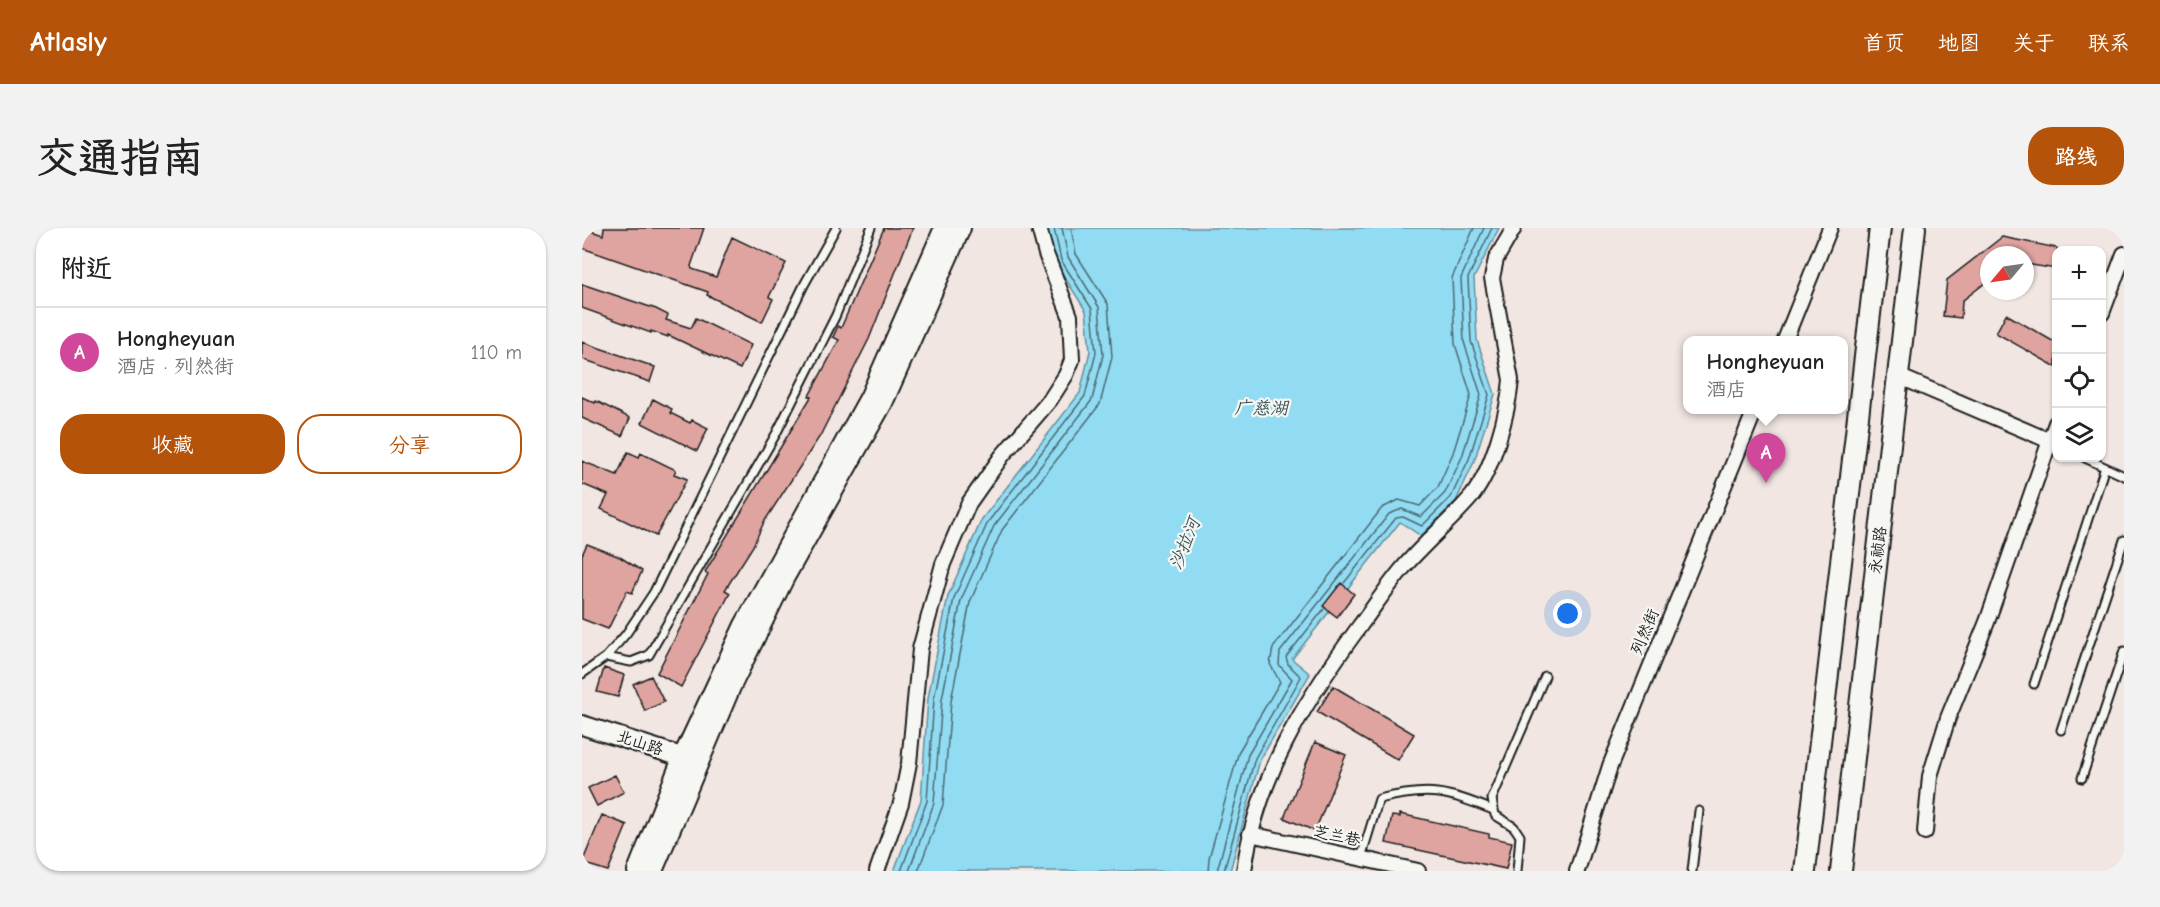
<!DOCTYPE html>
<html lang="zh">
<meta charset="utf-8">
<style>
body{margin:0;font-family:"Comic Neue","LXGW WenKai TC",sans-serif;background:#f2f2f2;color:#222}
.controls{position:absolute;right:18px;top:18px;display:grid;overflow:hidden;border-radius:12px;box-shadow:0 2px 4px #0004}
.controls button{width:54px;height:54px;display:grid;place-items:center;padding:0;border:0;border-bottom:2px solid #e0e0e0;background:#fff;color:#222;font:30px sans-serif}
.compass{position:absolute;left:1398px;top:18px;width:54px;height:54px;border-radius:50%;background:#fff;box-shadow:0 2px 4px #0004;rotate:241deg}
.you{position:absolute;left:986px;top:386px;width:21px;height:21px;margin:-15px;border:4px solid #fff;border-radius:50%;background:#1a73e8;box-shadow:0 0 0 9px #1a73e833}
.badge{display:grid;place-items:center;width:39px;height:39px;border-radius:50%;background:#b45309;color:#fff;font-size:20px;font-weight:700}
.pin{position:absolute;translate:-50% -50px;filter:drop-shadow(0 2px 3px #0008)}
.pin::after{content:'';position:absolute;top:32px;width:21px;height:18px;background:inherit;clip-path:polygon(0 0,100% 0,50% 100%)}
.popup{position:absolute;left:1101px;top:108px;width:165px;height:78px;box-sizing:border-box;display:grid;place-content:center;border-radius:12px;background:#fff;filter:drop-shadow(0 2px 4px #0005);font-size:20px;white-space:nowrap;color:#767676}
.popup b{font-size:22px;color:#222}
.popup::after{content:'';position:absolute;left:50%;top:100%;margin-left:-12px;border:12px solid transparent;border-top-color:#fff}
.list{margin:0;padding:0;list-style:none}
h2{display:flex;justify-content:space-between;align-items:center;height:78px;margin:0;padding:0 24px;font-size:26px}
h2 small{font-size:20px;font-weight:400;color:#767676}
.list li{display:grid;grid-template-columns:39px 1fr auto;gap:18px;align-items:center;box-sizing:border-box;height:90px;padding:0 24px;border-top:2px solid #e0e0e0}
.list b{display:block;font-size:22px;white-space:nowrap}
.list p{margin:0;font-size:20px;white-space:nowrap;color:#767676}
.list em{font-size:20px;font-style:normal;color:#767676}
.actions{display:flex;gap:12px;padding:18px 24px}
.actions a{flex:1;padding:14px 0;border:2px solid #b45309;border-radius:24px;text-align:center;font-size:21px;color:#b45309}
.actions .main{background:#b45309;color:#fff}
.icon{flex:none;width:33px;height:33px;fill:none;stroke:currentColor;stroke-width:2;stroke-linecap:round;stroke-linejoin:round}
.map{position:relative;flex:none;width:1542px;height:643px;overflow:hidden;border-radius:24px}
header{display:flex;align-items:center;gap:36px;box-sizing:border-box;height:84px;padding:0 30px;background:#b45309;color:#fff}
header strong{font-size:28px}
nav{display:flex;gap:33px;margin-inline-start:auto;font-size:21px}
.intro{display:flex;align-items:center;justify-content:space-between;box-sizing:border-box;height:144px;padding:0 36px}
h1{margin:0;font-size:42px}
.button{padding:15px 27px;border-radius:24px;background:#b45309;color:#fff;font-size:21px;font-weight:700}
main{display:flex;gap:36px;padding:0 36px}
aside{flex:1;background:#fff;border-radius:24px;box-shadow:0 2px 4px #0004}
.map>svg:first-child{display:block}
.water{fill:#92dcf3;stroke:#638f9d;stroke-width:1.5}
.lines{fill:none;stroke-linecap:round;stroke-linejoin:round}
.shore{stroke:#4b6972;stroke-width:1.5}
.building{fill:#dfa4a0;stroke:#1c1c1c;stroke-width:1.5}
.service-casing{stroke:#1c1c1c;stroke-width:11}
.minor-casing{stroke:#1c1c1c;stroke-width:18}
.tertiary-casing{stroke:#1c1c1c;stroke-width:22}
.secondary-casing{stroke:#1c1c1c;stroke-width:24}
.service{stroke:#f6f6f2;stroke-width:7}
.minor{stroke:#f6f6f2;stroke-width:14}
.tertiary{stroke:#f6f6f2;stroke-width:18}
.secondary{stroke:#f6f6f2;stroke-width:20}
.labels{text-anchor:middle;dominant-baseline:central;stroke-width:4.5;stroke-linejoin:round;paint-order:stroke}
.street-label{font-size:16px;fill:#1c1c1c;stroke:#f6f6f2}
.water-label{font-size:18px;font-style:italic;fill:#3f565c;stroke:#f6f6f2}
</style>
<header>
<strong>Atlasly</strong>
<nav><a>首页</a><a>地图</a><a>关于</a><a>联系</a></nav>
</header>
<div class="intro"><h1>交通指南</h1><a class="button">路线</a></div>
<main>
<aside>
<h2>附近<small></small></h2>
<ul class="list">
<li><span class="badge" style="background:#d1479c">A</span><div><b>Hongheyuan</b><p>酒店 · 列然街</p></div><em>110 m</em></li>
</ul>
<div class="actions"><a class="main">收藏</a><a>分享</a></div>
</aside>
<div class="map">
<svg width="1542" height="643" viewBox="0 0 1542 643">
<rect width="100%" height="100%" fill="#f1e6e2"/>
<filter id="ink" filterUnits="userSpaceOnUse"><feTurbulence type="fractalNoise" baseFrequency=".0167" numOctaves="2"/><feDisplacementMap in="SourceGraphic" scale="12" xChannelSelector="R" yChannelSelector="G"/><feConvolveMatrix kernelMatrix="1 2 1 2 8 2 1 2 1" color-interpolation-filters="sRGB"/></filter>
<g filter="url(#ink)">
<!-- water -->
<path class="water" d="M466,0h451l-25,50 3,62 18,54 -21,68 -18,39 -35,35 -21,-14 -108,137 18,15 -50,86 -30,111h-336l27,-71 7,-102 20,-102 34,-77 98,-126 10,-42 -4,-40 -31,-49z"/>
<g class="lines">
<!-- shore -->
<path class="shore" d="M762,355l52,-65 7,-1 19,9 29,-29 18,-38 20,-64 -18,-54 -3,-63 24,-50
M319,643l26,-70 7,-102 20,-101 34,-76 97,-126 11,-43 -4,-44 -31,-49 -7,-32
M327,643l25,-68 8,-104 19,-99 33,-74 98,-126 11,-45 -4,-48 -31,-50 -6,-29
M336,643l25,-66 8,-104 19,-99 32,-72 98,-126 12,-47 -4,-53 -32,-50 -5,-26
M626,643l1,-13 30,-107 41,-69 -10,-18 3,-16 109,-140 17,-8 21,6 18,-19 15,-34 18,-58 -16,-51 -3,-66 22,-50
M635,643l31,-116 44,-76 -13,-14 1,-13 109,-138 13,-5 19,8 24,-24 17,-36 19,-62 -17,-53 -3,-64 23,-50
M642,643l31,-113 46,-81 -13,-13 -2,-7 38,-48"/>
</g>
<!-- building -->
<path class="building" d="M0,0l21,7 1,-7h100l-13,38 1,3 24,8 16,-40 54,26 -17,34 4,2 -11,23 -55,-27 1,-3 -126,-44z
M302,0h29l-44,111 -49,97 -56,86 -11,24 -28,44 5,3 -49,94 -24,-14 51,-99 -3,-2 106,-175 -2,-1 30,-56 -6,-3 5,-11 3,2z
M1420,9l55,11 -1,21 -31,-5v-9h-36v25l-27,21 -1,17 -18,-2 4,-36z
M0,56l74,25 12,6 -2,5 25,8 5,-10 55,27 -11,24 -72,-34v2l-17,-6v2l-69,-25z
M1424,86l50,29v24l-60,-34z
M0,114l73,25 -5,15 -68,-23z
M0,169l13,6 1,-2 34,17 -8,18 -40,-18z
M71,171l19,10 -2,4 20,10 2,-3 16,8 -11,23 -55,-28z
M46,224l11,5 2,-4 35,17 -2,4 13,5 -31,57 -55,-27 7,-14 -26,-11v-23l35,14z
M5,316l33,13 22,14 -10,22 -5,-2 -19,38 -26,-10v-64z
M759,355l13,11 -17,23 -14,-11z
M22,440l20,7 -6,22 -21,-5z
M69,448l13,26 -19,9 -12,-27z
M751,458l81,48 -16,26 -81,-48z
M733,514l31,13 -31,76 -31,-13z
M33,547l9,17 -27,14 -9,-18z
M818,586l89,20v3l23,5 -6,27 -120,-26 6,-27 8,1z
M20,587l25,10 -19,46 -26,-8z"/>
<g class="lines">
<defs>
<path id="service" d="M1503,230l39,18
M24,429l25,5 18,-7 127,-221 60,-119 35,-87
M0,446l24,-17 20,-23 28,-42 150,-307 32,-57
M1452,456l71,-217
M1479,502l63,-190
M1500,550l42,-127
M779,630l18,-59c51,-12 66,-8 114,11
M935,643l3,-35 -6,-9 -19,-12 -3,-16 53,-123
M1110,643l7,-60"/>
<path id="minor" d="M1520,85l22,-59
M1203,112l45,-112
M1316,148l152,65
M1343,604l5,-56 18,-58 39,-96 69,-199
M668,606l168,37
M295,643l24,-68 8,-40 11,-114 23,-85 26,-61 33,-47 48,-56 16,-25 6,-15 -2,-44 -24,-62 -7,-26
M662,643c12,-93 61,-170 115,-244 15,-20 28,-40 44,-59 21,-25 48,-47 69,-72 21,-27 36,-83 39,-116l-19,-102 4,-19 18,-31
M995,643l33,-105 145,-356"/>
<path id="tertiary" d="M0,497l112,36
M55,643l46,-115 61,-131 126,-229 74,-168
M71,643l78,-184 54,-110 98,-174 78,-175"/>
<path id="secondary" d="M1223,643l75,-643
M1259,643l74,-643"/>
</defs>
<!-- service casing -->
<use href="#service" class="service-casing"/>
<!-- minor casing -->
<use href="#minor" class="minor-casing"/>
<!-- tertiary casing -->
<use href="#tertiary" class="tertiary-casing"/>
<!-- secondary casing -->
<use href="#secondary" class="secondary-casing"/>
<!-- service -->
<use href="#service" class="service"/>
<!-- minor -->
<use href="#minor" class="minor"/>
<!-- tertiary -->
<use href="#tertiary" class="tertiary"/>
<!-- secondary -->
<use href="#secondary" class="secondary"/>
</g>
</g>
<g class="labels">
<!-- street labels -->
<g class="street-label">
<text transform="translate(1296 322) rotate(-83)">永祯路</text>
<text transform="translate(1063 404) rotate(-67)">列然街</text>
<text transform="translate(58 515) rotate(18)">北山路</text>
<text transform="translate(755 608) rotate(12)">芝兰巷</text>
</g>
<!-- water labels -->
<g class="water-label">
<text x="679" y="180">广慈湖</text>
<text transform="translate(603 316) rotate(-68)">沙拉河</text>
</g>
</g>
</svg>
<div class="controls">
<button>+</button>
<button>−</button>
<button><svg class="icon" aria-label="locate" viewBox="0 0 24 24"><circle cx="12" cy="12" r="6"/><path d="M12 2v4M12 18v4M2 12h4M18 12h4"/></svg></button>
<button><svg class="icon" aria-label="layers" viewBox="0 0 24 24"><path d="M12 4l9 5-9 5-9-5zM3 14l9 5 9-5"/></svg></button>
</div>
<svg class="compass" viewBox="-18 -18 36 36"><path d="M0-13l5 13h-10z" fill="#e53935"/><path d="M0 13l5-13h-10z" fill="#767676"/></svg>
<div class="you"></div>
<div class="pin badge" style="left:1184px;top:255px;background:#d1479c">A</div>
<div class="popup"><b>Hongheyuan</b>酒店</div>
</div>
</main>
